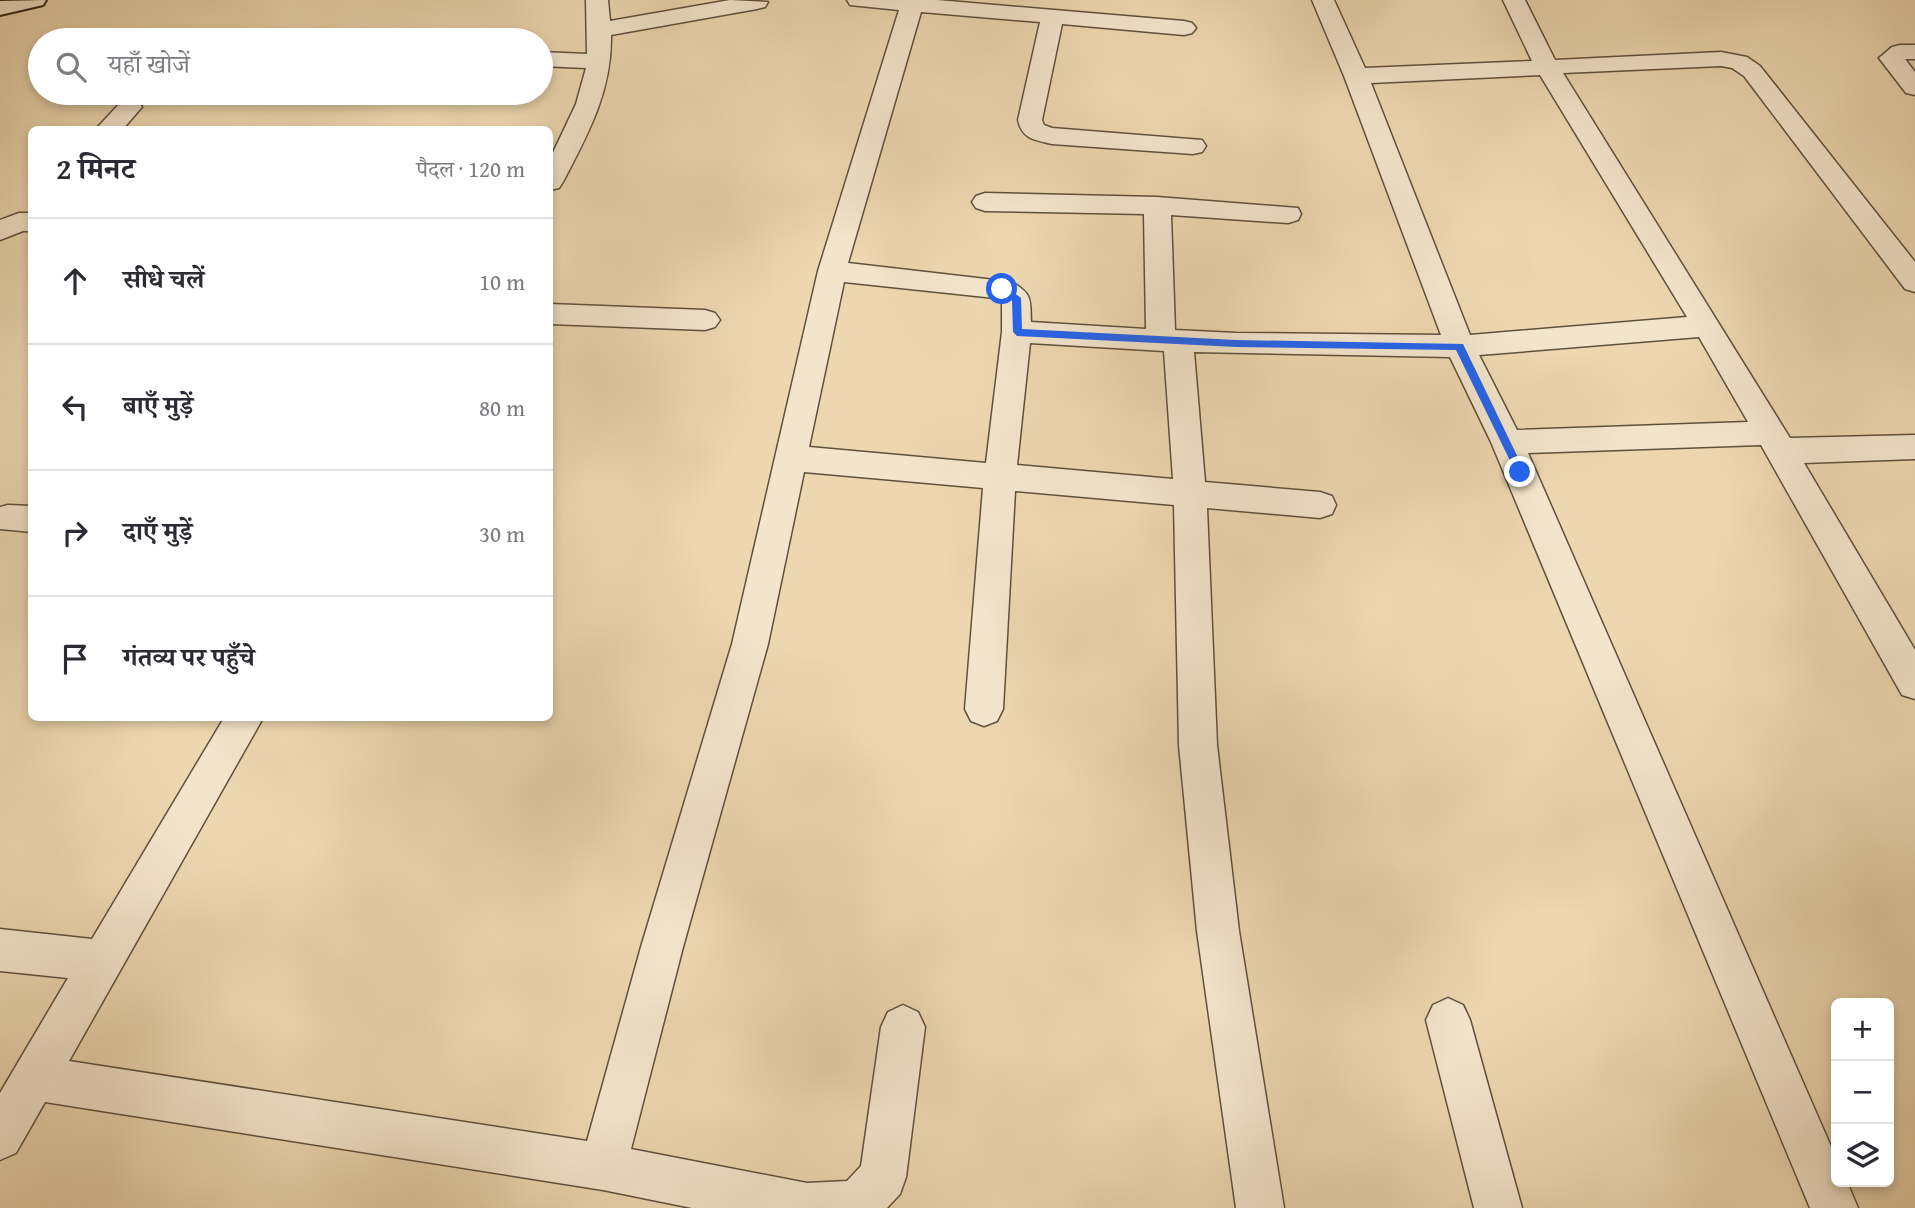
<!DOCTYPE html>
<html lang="hi">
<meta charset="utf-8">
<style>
body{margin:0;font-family:"Gentium Book Plus","Noto Serif Devanagari",serif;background:#f7f7f7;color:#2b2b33}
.controls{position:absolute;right:21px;bottom:21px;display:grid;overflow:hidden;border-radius:10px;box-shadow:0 4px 10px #0003}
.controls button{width:63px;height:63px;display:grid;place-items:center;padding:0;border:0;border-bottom:2px solid #e1e1e2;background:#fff;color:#2b2b33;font:35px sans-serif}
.stop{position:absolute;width:21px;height:21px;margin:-16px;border:5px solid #2563eb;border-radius:50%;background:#fff}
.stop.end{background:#2563eb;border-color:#fff;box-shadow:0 2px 7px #0008}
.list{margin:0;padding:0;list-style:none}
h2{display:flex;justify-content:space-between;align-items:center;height:91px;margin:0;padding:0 28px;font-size:30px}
h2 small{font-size:23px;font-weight:400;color:#7c7c81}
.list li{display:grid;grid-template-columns:46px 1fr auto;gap:21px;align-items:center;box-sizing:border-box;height:126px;padding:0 28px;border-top:2px solid #e1e1e2}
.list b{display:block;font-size:26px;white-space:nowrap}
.list em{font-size:23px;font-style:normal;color:#7c7c81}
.icon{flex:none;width:38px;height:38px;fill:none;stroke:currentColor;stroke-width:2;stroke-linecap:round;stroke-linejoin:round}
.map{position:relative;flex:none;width:1915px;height:1208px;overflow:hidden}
.search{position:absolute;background:#fff;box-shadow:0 4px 10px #0003;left:28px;top:28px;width:525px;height:77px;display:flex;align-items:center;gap:18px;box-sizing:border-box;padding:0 24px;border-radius:38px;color:#7c7c81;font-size:26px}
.panel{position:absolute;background:#fff;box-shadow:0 4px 10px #0003;left:28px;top:126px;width:525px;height:595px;border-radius:10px}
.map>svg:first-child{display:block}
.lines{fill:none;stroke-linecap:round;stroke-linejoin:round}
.street-casing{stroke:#5e513d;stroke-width:3}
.secondary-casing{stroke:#2e2417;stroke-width:4}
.street{fill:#f3e5cc;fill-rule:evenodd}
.secondary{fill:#f3e5cc;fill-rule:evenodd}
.route{fill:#2563eb}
</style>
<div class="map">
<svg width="1915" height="1208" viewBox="0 0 1915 1208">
<rect width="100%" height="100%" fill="#edd7b0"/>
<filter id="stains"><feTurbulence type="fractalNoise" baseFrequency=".00286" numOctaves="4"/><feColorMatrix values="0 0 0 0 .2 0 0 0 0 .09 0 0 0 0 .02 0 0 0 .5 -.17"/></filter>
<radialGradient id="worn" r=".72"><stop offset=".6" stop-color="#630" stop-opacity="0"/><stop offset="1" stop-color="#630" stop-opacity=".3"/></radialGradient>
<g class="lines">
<defs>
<path id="street" d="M586,0h22l2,21 120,-21 38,2 -3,5 -8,2 -146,26c1,56 -23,99 -48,147l-4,6 -9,2v-31l26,-55 10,-36 -45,-2v-14l46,2z
M847,0h90l247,21 8,2 4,5 -4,5 -8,2 -122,-11 -20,96 2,5 8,3 150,12 4,6 -4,6 -9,2 -141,-10c-17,-4 -30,-5 -34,-24l22,-98 -119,-10 -73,251 164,19c21,13 18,17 19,40l115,7 -2,-115 -159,-3 -9,-3 -4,-6 4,-6 9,-3 172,4 141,11 3,6 -3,6 -10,3 -117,-8 4,115 61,3 205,2 -97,-259 -32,-76h22l31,68 167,-7 -29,-61h22l30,60 166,-8 26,5 13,9 155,196v30l-10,-3 -161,-213 -12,-8 -11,-2 -158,7 227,365 125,-3v24l-111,4 111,187v49l-13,-4 -141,-250 -233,8 308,705v24h11l11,26h-48l-319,-766 -41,-85 -256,-5 11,130 115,10 12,4 4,9 -4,9 -12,4 -113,-10 10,237 22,186 45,277h-48l-39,-277 -18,-186 -5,-240 -159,-14 -12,218 -6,12 -13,5 -13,-5 -6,-12 18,-221 -179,-16 -36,172 -85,303 -52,202 176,34 40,-2 14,-15 20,-139 7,-15 15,-7 15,7 7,15 -19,150 -6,17 -13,14h-195l-89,-18 -558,-88 -29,51 -16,7v-67l68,-115 -68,-7v-42l92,10 132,-221h39l-194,343 518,80 54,-194 91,-303 86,-373 81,-261 -49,-5zM1540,75l147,242 -217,18 -99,-252zM844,282l151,16 7,4v30l-16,131 -177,-16zM1699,337l49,85 -231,8 -38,-75zM1030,343l134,8 9,128 -156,-14z
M1900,45h15v14h-10l10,13v23l-9,-2 -27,-35 13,-11z
M130,100l9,2 3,5 -20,23h-27l26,-28z
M19,213h13v18h-9l-23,9v-20z
M550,304l155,6 10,3 5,7 -5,7 -10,3 -155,-6z
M8,505l24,1v26l-32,-3v-22z
M1448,998l15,7 7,15 52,188h-48l-48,-188 7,-15z"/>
<path id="secondary" d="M46,0l-3,5 -43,10v-14z"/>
</defs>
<!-- street casing -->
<use href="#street" class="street-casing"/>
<!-- secondary casing -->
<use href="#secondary" class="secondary-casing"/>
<!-- street -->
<use href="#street" class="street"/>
<!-- secondary -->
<use href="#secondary" class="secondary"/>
</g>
<!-- route -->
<path class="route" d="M998,286h7l16,12 1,31 214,11 227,4 62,128 -5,4 -3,-1 -61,-125 -220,-3 -219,-11 -4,-4 -1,-32 -14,-9z"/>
<rect width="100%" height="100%" filter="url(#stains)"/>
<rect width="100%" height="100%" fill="url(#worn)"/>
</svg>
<div class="controls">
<button>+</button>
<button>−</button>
<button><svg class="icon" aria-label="layers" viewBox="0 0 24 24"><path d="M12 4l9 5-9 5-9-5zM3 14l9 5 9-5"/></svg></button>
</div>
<div class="stop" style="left:1002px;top:289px"></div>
<div class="stop end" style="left:1520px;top:472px"></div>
<div class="search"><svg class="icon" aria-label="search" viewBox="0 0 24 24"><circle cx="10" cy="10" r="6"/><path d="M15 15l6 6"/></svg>यहाँ खोजें</div>
<section class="panel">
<h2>2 मिनट<small>पैदल · 120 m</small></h2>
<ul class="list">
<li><svg class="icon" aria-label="ahead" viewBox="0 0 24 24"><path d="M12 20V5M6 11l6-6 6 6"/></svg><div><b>सीधे चलें</b></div><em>10 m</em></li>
<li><svg class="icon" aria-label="left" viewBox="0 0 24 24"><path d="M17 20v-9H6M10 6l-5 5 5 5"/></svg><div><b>बाएँ मुड़ें</b></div><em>80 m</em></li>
<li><svg class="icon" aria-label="right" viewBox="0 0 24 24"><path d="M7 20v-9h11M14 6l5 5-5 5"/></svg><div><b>दाएँ मुड़ें</b></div><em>30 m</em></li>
<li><svg class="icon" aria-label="arrive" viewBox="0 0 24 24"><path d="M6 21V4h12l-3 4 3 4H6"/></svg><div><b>गंतव्य पर पहुँचे</b></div></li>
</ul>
</section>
</div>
